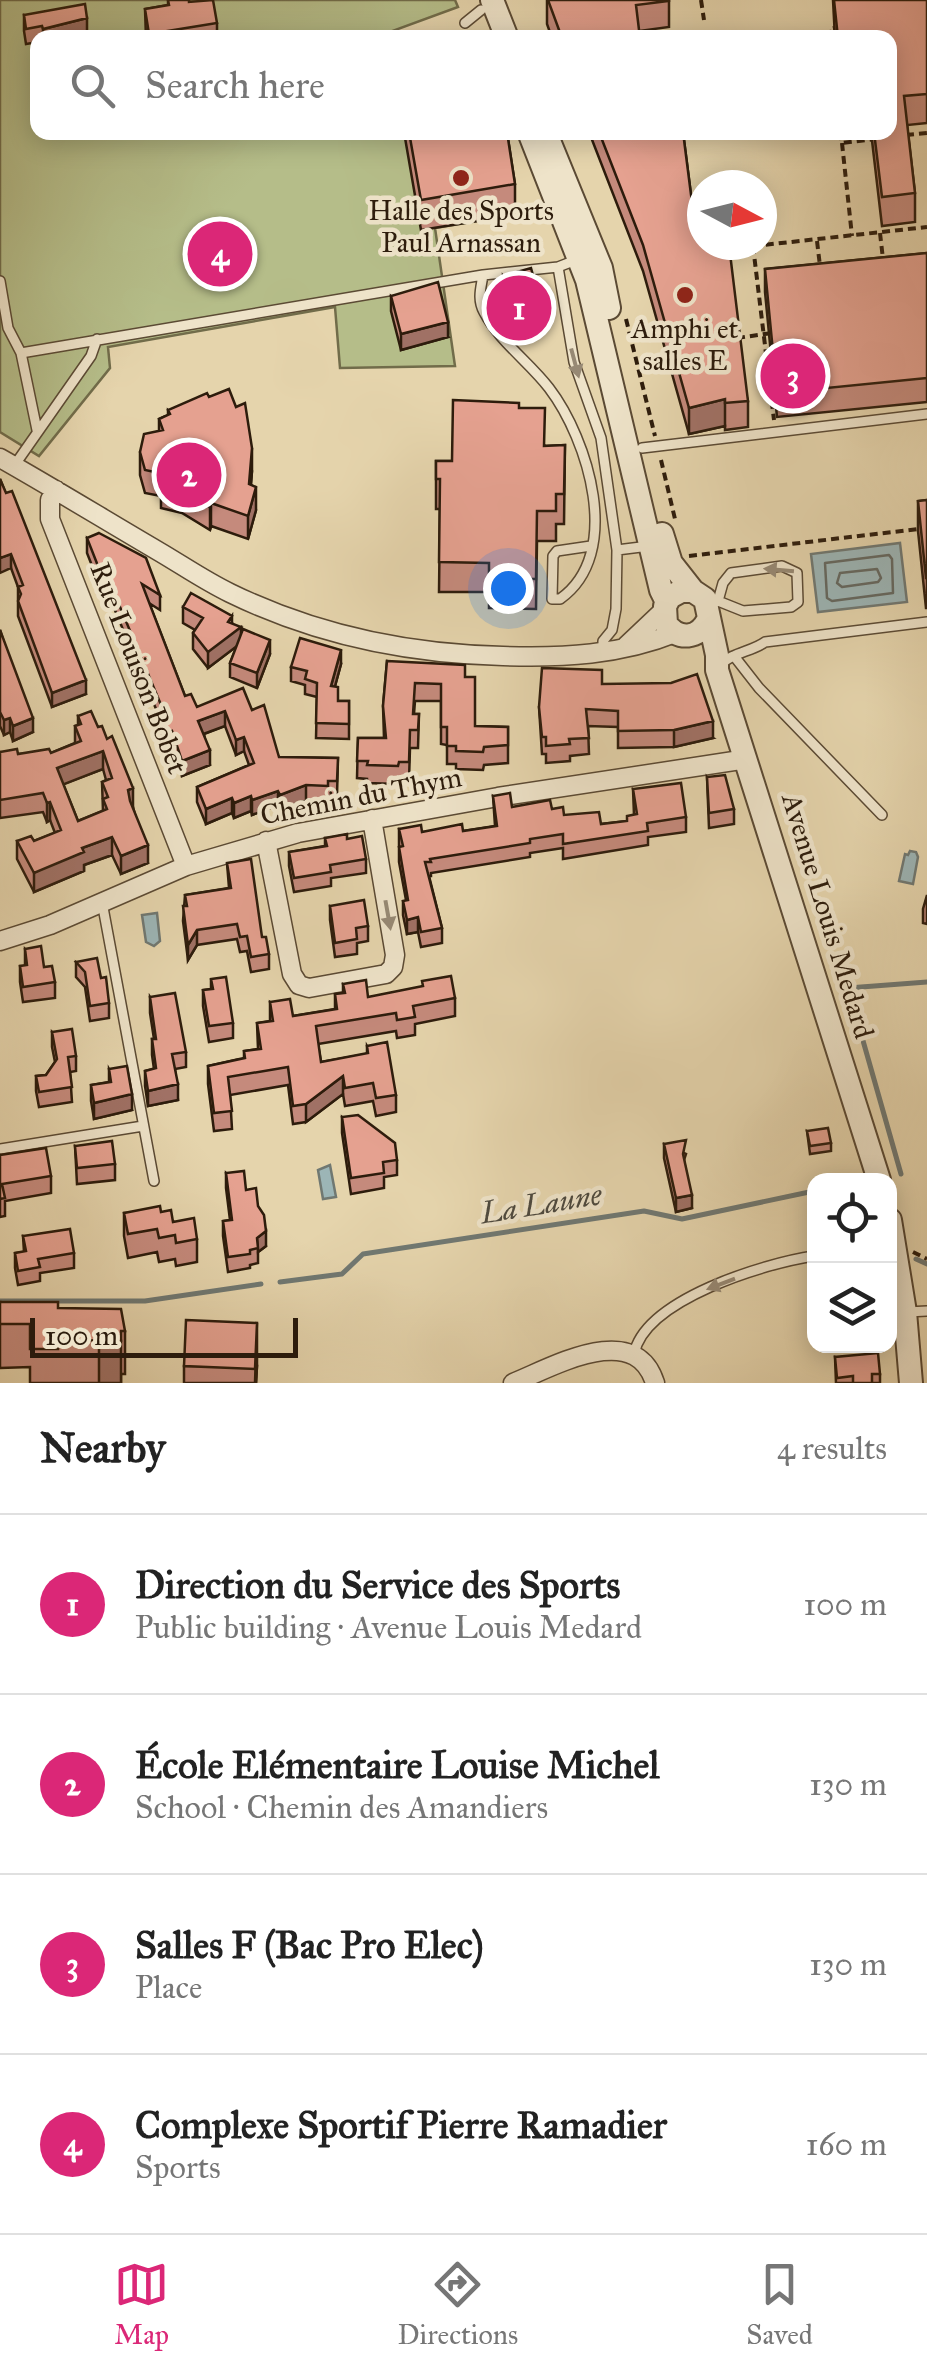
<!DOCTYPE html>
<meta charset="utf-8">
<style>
body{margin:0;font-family:"IM FELL Great Primer",serif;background:#f6f6f6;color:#222}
.controls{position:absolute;right:30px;bottom:30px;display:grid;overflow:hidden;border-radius:20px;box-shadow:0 5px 25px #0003}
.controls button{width:90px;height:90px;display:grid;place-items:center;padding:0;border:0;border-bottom:2px solid #e0e0e0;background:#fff;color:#222;font:50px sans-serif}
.compass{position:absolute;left:687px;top:170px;width:90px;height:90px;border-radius:50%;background:#fff;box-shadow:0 5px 25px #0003;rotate:97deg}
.scale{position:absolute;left:30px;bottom:25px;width:268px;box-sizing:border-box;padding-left:10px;border:5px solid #2d1c0c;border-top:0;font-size:28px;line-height:35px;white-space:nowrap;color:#2d1c0c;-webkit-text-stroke:8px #eee3c9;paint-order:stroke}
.you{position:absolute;left:508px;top:588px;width:35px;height:35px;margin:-25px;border:8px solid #fff;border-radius:50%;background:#1a73e8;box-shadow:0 0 0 15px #1a73e833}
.badge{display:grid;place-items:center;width:65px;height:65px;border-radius:50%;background:#db2777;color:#fff;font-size:32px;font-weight:700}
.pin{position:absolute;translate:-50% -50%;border:5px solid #fff;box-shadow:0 2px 10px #0006}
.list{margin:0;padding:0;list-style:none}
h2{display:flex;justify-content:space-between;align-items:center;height:130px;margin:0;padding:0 40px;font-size:42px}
h2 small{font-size:32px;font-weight:400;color:#767676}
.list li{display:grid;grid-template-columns:65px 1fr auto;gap:30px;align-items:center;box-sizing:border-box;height:180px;padding:0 40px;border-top:2px solid #e0e0e0}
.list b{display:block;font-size:38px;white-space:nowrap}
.list p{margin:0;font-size:32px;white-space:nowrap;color:#767676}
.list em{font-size:32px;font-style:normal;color:#767676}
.icon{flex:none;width:55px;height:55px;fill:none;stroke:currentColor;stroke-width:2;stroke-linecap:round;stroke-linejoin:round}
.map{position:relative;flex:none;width:927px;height:1383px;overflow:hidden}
.search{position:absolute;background:#fff;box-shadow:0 5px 25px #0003;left:30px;right:30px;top:30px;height:110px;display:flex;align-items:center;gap:25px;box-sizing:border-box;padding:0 35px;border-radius:20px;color:#767676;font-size:38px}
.sheet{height:850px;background:#fff}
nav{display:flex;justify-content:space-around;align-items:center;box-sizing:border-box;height:140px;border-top:2px solid #e0e0e0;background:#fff;font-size:28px;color:#767676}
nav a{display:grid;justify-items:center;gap:5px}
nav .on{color:#db2777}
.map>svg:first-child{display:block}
.green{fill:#b5bd89;stroke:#716c4a;stroke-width:2.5}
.water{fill:#9cb5b6;stroke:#707872;stroke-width:2.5}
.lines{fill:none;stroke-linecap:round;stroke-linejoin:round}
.shore{stroke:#646861;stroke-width:2.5}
.stream{stroke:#707872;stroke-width:5}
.service-casing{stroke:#5b4a34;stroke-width:12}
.minor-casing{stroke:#5b4a34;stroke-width:21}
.tertiary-casing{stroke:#5b4a34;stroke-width:26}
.path{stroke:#2d1c0c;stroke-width:4;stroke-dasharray:8 5;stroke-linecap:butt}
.service{stroke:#eee3c9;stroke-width:9}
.minor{stroke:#eee3c9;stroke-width:18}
.tertiary{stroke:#eee3c9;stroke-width:22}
.wall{fill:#c58a7c;stroke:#2d1c0c;stroke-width:2.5;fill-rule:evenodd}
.shaded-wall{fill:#a07165;stroke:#2d1c0c;stroke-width:2.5}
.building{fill:#e5a190;stroke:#2d1c0c;stroke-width:2.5;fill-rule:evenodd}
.oneway{fill:#978974}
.poi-dot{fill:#8f2418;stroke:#eee3c9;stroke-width:4}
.labels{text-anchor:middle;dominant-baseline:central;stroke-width:9;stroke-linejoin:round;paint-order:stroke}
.poi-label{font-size:28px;fill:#2d1c0c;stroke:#eee3c9}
.street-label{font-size:28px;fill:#2d1c0c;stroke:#eee3c9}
.water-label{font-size:30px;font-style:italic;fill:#4e4a3f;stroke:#eee3c9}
</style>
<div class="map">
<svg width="927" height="1383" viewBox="0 0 927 1383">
<rect width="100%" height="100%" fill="#e5d4ac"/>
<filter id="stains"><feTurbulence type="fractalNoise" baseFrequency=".002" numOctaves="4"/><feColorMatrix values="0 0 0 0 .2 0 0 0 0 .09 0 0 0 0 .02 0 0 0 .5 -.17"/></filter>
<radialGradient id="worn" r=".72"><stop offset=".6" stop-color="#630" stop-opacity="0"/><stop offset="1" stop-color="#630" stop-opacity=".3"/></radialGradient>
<!-- green -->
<path class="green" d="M0,0h455l3,7 -74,27v3l-346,1v94l464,1 13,82 -80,13 20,138 -115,2 -5,-61 -227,40 2,21 -71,88 -39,-24z"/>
<!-- water -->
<path class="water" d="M900,543l7,59 -89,10 -7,-58z
M910,851l6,1 2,5 -5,27 -14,-3 6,-27 3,1z
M157,913l3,28 -6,5 -8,-4 -4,-27z
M330,1165l6,32 -13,2 -5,-29z"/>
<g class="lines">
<!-- shore -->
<path class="shore" d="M889,555l3,4 1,34 -61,8 -5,-3 -2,-35z
M877,569l4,9 -3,4 -36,5 -5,-4 3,-10z"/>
<!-- stream -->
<path class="stream" d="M901,1174l-53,-186 79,-6
M916,1259l11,5
M280,1282l62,-8 21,-20 281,-43 38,8 132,-28
M0,1301h145l116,-17"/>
<defs>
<path id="service" d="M465,23l16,-13
M576,260l-18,7 -75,8c-2,13 -6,24 1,37 15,29 45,50 65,76 39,51 75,166 11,211h-8l1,-43 4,-5 34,-5
M558,267l16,95 27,76 16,112 -1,59 -4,21 -9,11v11
M0,281l8,47 13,25 16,77
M21,353l462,-78
M642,448l285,-34
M14,466l77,-110 6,-17
M617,550l32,-4
M708,606l10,-5 25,10 48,-4 7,-5 -1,-29 -15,-7 -51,7 -8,10 -5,18
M734,656l25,32 123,127
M722,664c9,-11 31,-13 43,-22l162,-20
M102,902l52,279
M0,1149l143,-23
M907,1312l20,-1
M634,1354c11,-55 132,-91 180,-98"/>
<path id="minor" d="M0,458c53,30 105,62 158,93 24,14 47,30 72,42 86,42 179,61 273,63 59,2 118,-1 172,-23
M56,490l-6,10v19l136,347
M626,646l37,-35
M266,841l26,133 7,11 10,3 77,-14 7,-7 2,-12 -23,-136
M0,941l50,-16 136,-59 112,-33 200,-36 249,-38
M513,1383c40,-16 122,-64 142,0"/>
<path id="tertiary" d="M492,0l15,38
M529,132l58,148 74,310 6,12
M549,141l52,127 8,40
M662,534l9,29 22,28
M708,620c-10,19 -29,21 -42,4l-1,-18 5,-9 11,-6h12l12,8 12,56v15l162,510
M890,1220l15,92 6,71"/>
</defs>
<!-- service casing -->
<use href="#service" class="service-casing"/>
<!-- minor casing -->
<use href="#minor" class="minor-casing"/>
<!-- tertiary casing -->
<use href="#tertiary" class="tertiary-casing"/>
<!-- path -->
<path class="path" d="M701,0l3,20
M830,38l-1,-9 5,-1
M840,132l2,11 34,-4
M906,135l21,-2
M842,143l10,93
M880,233l3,26
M817,241l3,25
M753,246l21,174
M727,249l200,-22
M626,319l29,117
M737,338l35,-5
M661,460l14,59
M689,556l238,-28
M913,1252l14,7"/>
<!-- service -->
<use href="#service" class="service"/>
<!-- minor -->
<use href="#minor" class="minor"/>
<!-- tertiary -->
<use href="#tertiary" class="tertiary"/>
</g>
<!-- wall -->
<path class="wall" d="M168,0l21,2 28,21v15h-71l-1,-29 23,-4z
M547,0h122v27l-30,4 1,7h-88l-5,-14z
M833,0h94v123l-20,2 8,68v29l-33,4 -11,-94h19v-94h-55z
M24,15l63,19 -15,4h-34v4l-12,2 -2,-13z
M404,132h103l8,52v31l-94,15z
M589,132h94l11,86 54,183v26l-23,3v-4l-36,8 -46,-163z
M927,253v149l-150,15 -12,-125v-23z
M503,276l35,46 -29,8 -6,-27z
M391,296l57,41 -47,13 -10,-39z
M519,408l26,38 20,-1 -1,79h-8v17h-19l-1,68 -47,-1v-16h-50l1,-83h-4v-48h16z
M168,410l84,61 -1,13 5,26 -8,29 -37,-13 -1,4 -28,-17 -21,-5v-12l-16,-3 -5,-18v-23l19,-21v-12l9,-4z
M0,479l86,215 -34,13 -34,-91v-29l-7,-19z
M927,500v108h-1l-8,-77v-30z
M87,538l73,57v15l-11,-7 36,93 12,11 55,3 27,47 59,1 -1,38h-9v4h-22l-26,10 -2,-5 -26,10 -1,-4 -17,7 -2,-5 -26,11 -9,-22v-15l52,-22 -5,-14 -8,4 -11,-29 -21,8 6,31 -28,11 -10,-30 -8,3 -4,-12v-15l1,-1 -59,-142 -4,2 -11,-28z
M183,607l49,16 9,11 29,20 -13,34 -27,-11v-14l7,-17 -29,22 -15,-19v-16l2,-3 -12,-7z
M0,630l33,102 -20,9 -3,-9 -6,3 -4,-9z
M387,661l78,16 10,49 33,1v36l-24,2 -1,5 -27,-1v-5h-9v-19l-6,-1v-43h-26l-1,13h5l-1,34h-8l-1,32h-10l-1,4 -31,-1v-4l-10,-1 1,-40h26l-1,-32z
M341,664l-6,22 3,15h11v38l-33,-1 1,-41 -12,-3v-9l-14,-4v-14z
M602,684l111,54 -39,9 -56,1v-21l-30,-1 1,28 -19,2v5l-24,2v-9h-4l-3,-47z
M78,716l20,11 35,80 15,56 -27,11 -9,-19 -28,10v6l-50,21 -17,-33v-18h17l21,-8 -5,-13 -3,2 -4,-10 -43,6v-66l18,2 33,-1 24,-10v-17l3,-1zM103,769l3,11 -4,2 1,29 -25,10 -15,-37z
M707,777l27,32v15l-25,4z
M633,789l53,28v15l-38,5v8l-85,14v-11l-33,5v4l-99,16v3h-2l13,52v15l-21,4 -3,-15 -11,2 -4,-19v-14l3,-1 -7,-38v-33l23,3 41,-1 32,-5 -2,-30 19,11 40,2 12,6 37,9 26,-3 7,-6z
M325,838l22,1 19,20v14l-35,5v8l-37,6 -5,-26v-14l36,-6z
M227,863l35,74 7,17v15l-18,3 -4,-21 -7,1 -3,-13 -40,6 -9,15 -5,-39 2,-26 44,-7z
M927,895v29l-4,-1v-14z
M330,906l38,20v15l-11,2v11l-22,3 -5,-37z
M25,949l19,18 11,15v16l-32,4 -3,-20v-16h5z
M76,962l25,16 8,25v15l-19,3 -5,-34 -9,-10z
M211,979l22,44v15l-24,4 -6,-36v-16l8,-1z
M343,984l25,13 87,1v18l-40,8v11l-18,3 -1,-7 -78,13 3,18 46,-8v-8l29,49v17l-20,4 -3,-15 -28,5 -2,-12 -37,28 -13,2 -5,-39 -58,10 2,34 -18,2 -6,-47v-18l36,-8v-7l14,-2 -1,-26 13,-2v-19l23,14 42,-7v-15l8,-1z
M150,997l36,55v15l-11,2 3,31 -30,6 -3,-20v-15l9,-2 -2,-14v-16h2l-4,-26z
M52,1032l24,24v15l-6,1 2,30 -33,5 -3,-16v-15l10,-1 9,-13 -3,-15z
M109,1069l23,41 -38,9 -3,-18v-16l18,-3z
M342,1117l55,43v15l-13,2v11l-33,6 -9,-61z
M807,1131l24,12v8l-21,3z
M664,1144l22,10 -2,6 8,48 -16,4 -12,-54z
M75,1146l40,18v16l-38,4z
M0,1155l51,21v17l-46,8v15l-5,1z
M226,1173l20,17 20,56 -8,6v11l-8,2v3l-22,4 -5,-36v-15l7,-1 -4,-32z
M161,1212l36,27v23l-21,4 -1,-7 -16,3 -2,-10 -29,6 -4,-22v-23z
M23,1236l51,17v15l-34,5v8l-22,4 -3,-17v-15l9,-1z
M0,1302l58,6 67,23v43h-4v9h-91v-16l-30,1z
M835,1357l45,17v9h-44z
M184,1366h73l-1,17h-72z"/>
<!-- shaded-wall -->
<path class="shaded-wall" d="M87,18v16l-15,4h-29v-9z
M538,294v28l-29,8v-27z
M448,322v15l-47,13v-16z
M725,399v27l-36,8v-26z
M252,448v23l-3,36v-23z
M256,487v23l-8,29v-23z
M211,503v23l-1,4v-23z
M11,554v14l-11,5v-15z
M102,564v15l-4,2v-15z
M232,616v15l9,-4v16l-33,25v-16z
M270,640v14l-13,34v-15z
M341,650v14l-10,37v-15z
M86,680v14l-34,13v-14z
M225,711v15l-27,10v-15z
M10,718v14l-6,3v-15z
M33,718v14l-20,9v-15z
M713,721v17l-39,9v-17z
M172,731v15l-8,3v-15z
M244,737v14l-8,4v-15z
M210,750v15l-28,11v-15z
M103,751v18l-46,18v-19z
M306,785v15l-26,10v-15z
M133,788v19l-5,1v-18z
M278,791v14l-26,10v-15z
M251,796v15l-17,7v-15z
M232,798v15l-26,11v-15z
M50,802v18l-3,2v-19z
M112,837v18l-28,10v6l-50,21v-19l48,-25z
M148,845v18l-27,11v-18z
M418,917v15l-11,2v-14z
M197,930v15l-9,15v-15z
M343,1076v18l-37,28v-18z
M178,1084v16l-30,6v-15z
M132,1094v16l-38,9v-16z
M692,1195v13l-16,4v-14z
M266,1231v15l-8,6 -1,-14z
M257,1323v43l-1,17h-1z
M121,1341v42h-22v-37z"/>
<!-- building -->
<path class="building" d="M168,0h21v2l24,-2 4,23 -68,11 -4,-25 24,-4z
M548,0h121v1l-33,4 4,33h-78z
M834,0h93v94l-23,2 11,97 -33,4 -8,-65h16v-94h-52z
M85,4l2,14 -44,11 -1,-3 -16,3 -2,-14z
M409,132h98l8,52 -94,16z
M599,132h84l11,86 8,-1v28h27l19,156 -23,2v-4l-36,9 -46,-163z
M927,253v125l-150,15 -12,-124z
M531,268l7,26 -29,9 -6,-27z
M438,282l10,40 -47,12 -10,-38z
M229,389l7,18 9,-4 7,45 -3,36 7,3 -8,29 -37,-13 -1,4 -28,-17 -21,-5 3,-11 -19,-4 -5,-18 4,-18 19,-4 -4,-11 11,-5 -2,-4 39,-17 2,4z
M453,400l66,3v5h26l-1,38 21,-1 -1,49h-8v17h-19l-1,68 -47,-1v-15l-50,-1 1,-83h-4v-18h16z
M0,479l6,14 6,-2 74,189 -34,13 -34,-92 3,-7 -3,-7 5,-2 -12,-31 -11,4z
M927,500v78h-1l-8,-77z
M99,533l47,25 14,37 -18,-11 43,112 6,-2 6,13 46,-19 9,22 12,-5 15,52 59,1 -1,23h-9v5l-22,-1 -26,10 -2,-4 -26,9 -1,-4 -17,7 -2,-5 -26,11 -9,-22 57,-24 -10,-26 -8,3 -11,-29 -27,10 12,29 -28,11 -10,-30 -8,3 -4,-12 7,-3 -65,-155 -4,2 -11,-28z
M191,593l41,23 -4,6 13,5 -33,25 -15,-19 10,-15 -20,-11z
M243,629l27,11 -13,33 -27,-10z
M0,630l33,88 -20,8 -3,-8 -6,2 -4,-8z
M300,638l41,12 -10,36 7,1v14h11v23l-33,-1 1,-40 -12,-4 2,-8 -16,-4z
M387,661l78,4v12h10v49l33,1v18l-24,2 -1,5 -27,-1v-5h-9v-19h-6v-43l-26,-1 -2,31h6l-1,16h-8l-1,32h-10l-1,4 -31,-1 1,-4h-11l1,-23h28l-3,-32z
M542,668l60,2v14l69,-1 26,-9 16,47 -39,9 -56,1v-20l-32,-2 3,29 -20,1 1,5 -24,2v-9h-4l-3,-30z
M91,711l7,16 4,-1 5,13 5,-3 21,52 -5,2 2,11 18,44 -27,11 -9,-19 -30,11 2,4 -50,21 -17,-32 14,-5 3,5 27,-11 -11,-28 -3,1 -4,-10 -43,7v-48l17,-3 1,5 31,-5 2,4 30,-12 -6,-15 6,-2 -3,-8zM103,751l9,27 -10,4 6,15 -5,2 4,10 -29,12 -21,-53z
M725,775l9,34 -25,4 -2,-36z
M681,783l5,34 -39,6 1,8 -85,13v-10l-33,5v4l-100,16 1,3h-6l17,66 -21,4 -3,-15 -11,3 -4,-19 5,-1 -9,-53 4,-1 -4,-17 22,-4 1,7 40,-8 1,7 34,-5 -4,-30 17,-3 2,14 38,-7 2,9 11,-2 1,8 35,-3 2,12 26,-3v-5l10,-2 -4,-25z
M347,834v5l15,-3 4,23 -36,6 1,7 -37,6 -5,-26 38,-6 -2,-8z
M251,859l11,78h4l3,17 -18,3 -4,-21 -7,1 -3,-13 -40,6 -9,15 -5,-39h4l-2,-11 46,-7 -4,-25z
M364,900l4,26 -12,2 1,11 -22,4 -5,-37z
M41,946l3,21 8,-1 3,16 -32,5 -3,-21 7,-1 -2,-16z
M97,958l4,20 5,-1 3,26 -19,3 -5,-34 -9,-10z
M451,976l4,22 -42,8 2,11 -18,3 -1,-7 -80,13 5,36 47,-9 -1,-7 20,-4 9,53 -20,3 -3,-15 -28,5 -2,-12 -37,28 -13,2 -5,-39 -60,10 4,34 -18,2 -6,-47 37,-8 -1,-7 17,-2 -4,-26 16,-2 -3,-19 20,-3 3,17 44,-7 -2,-15 10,-1 -2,-9 23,-4 2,17 55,-11 -1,-5z
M226,977l7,46 -24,3 -6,-36 10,-1 -2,-10z
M175,993l11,59 -14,2 6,30 -30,7 -3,-20 11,-3 -4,-29h4l-6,-42z
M72,1029l4,27 -8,1 4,30 -33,5 -3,-16 10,-1 11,-16 -5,-27z
M127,1066l5,28 -38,9 -3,-18 20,-3 -2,-13z
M358,1115l37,28 2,17 -14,2 1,11 -33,5 -9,-61z
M828,1128l3,15 -21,3 -3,-15z
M686,1140l-3,14 9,41 -16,3 -12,-54z
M112,1141l3,23 -38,4 -2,-22z
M46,1148l5,28 -49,8 3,14 -5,1v-44z
M244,1171l2,19 10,-2 2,18 6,9 2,16 -9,7 1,10 -8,2v4l-22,3 -5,-36 9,-1 -6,-47z
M160,1206l1,6 10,-2 2,12 21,-4 3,21 -21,4 -1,-8 -16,3 -2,-9 -29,5 -4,-21z
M70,1229l4,24 -36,6 2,8 -22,4 -3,-18 11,-2 -3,-15z
M0,1302h58v6l63,1 4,22h-4v10l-22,5v-6l-41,2v7h-28v-25h-30z
M186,1320l71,3 -2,46 -71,-3z
M878,1353l2,21h-8v9h-19v-7l-16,2 -2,-21z"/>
<!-- one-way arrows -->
<defs><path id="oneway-solid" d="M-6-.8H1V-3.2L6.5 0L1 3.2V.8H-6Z" transform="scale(2.5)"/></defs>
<g class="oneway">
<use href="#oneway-solid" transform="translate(575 363) rotate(75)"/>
<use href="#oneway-solid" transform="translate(779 570) rotate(-175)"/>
<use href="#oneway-solid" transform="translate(388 915) rotate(80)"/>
<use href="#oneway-solid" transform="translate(721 1284) rotate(159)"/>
</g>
<!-- markers -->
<g class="poi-dot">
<circle cx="461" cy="178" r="10"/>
<circle cx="685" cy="295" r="10"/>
</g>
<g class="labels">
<!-- poi labels -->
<g class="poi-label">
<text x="461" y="210">Halle des Sports<tspan x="461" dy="32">Paul Arnassan</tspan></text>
<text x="685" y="328">Amphi et<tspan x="685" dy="32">salles E</tspan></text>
</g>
<!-- street labels -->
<g class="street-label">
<text transform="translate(139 668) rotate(69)">Rue Louison Bobet</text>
<text transform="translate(361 796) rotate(-11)">Chemin du Thym</text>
<text transform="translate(828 916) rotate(73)">Avenue Louis Medard</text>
</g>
<!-- water labels -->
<g class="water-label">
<text transform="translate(541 1204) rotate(-9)">La Laune</text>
</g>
</g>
<rect width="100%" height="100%" filter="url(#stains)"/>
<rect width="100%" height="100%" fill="url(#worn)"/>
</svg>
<div class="controls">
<button><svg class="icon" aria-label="locate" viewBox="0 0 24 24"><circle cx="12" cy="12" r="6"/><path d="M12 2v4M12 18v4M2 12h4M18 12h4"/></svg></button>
<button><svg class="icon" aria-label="layers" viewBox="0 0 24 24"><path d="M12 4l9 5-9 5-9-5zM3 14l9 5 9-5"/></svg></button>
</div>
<svg class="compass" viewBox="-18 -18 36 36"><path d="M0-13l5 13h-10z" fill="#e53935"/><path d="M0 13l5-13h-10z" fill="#767676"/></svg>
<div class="scale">100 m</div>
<div class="you"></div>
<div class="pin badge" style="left:519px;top:308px">1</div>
<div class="pin badge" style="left:189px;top:475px">2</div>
<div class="pin badge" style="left:793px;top:376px">3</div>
<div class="pin badge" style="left:220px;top:254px">4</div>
<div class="search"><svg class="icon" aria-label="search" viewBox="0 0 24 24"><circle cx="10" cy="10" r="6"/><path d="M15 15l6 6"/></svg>Search here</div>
</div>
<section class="sheet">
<h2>Nearby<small>4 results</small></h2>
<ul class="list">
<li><span class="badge">1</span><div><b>Direction du Service des Sports</b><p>Public building · Avenue Louis Medard</p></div><em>100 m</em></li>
<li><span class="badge">2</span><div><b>École Elémentaire Louise Michel</b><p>School · Chemin des Amandiers</p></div><em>130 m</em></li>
<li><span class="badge">3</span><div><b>Salles F (Bac Pro Elec)</b><p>Place</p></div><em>130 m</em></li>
<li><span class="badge">4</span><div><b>Complexe Sportif Pierre Ramadier</b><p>Sports</p></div><em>160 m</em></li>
</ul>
</section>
<nav>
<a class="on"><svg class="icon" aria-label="map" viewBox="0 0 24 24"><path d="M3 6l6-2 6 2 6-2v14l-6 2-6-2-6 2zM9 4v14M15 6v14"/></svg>Map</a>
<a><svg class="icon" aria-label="directions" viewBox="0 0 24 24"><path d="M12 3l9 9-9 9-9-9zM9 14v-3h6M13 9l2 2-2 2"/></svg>Directions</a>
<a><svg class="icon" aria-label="saved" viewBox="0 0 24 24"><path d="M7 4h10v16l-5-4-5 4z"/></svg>Saved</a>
</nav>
